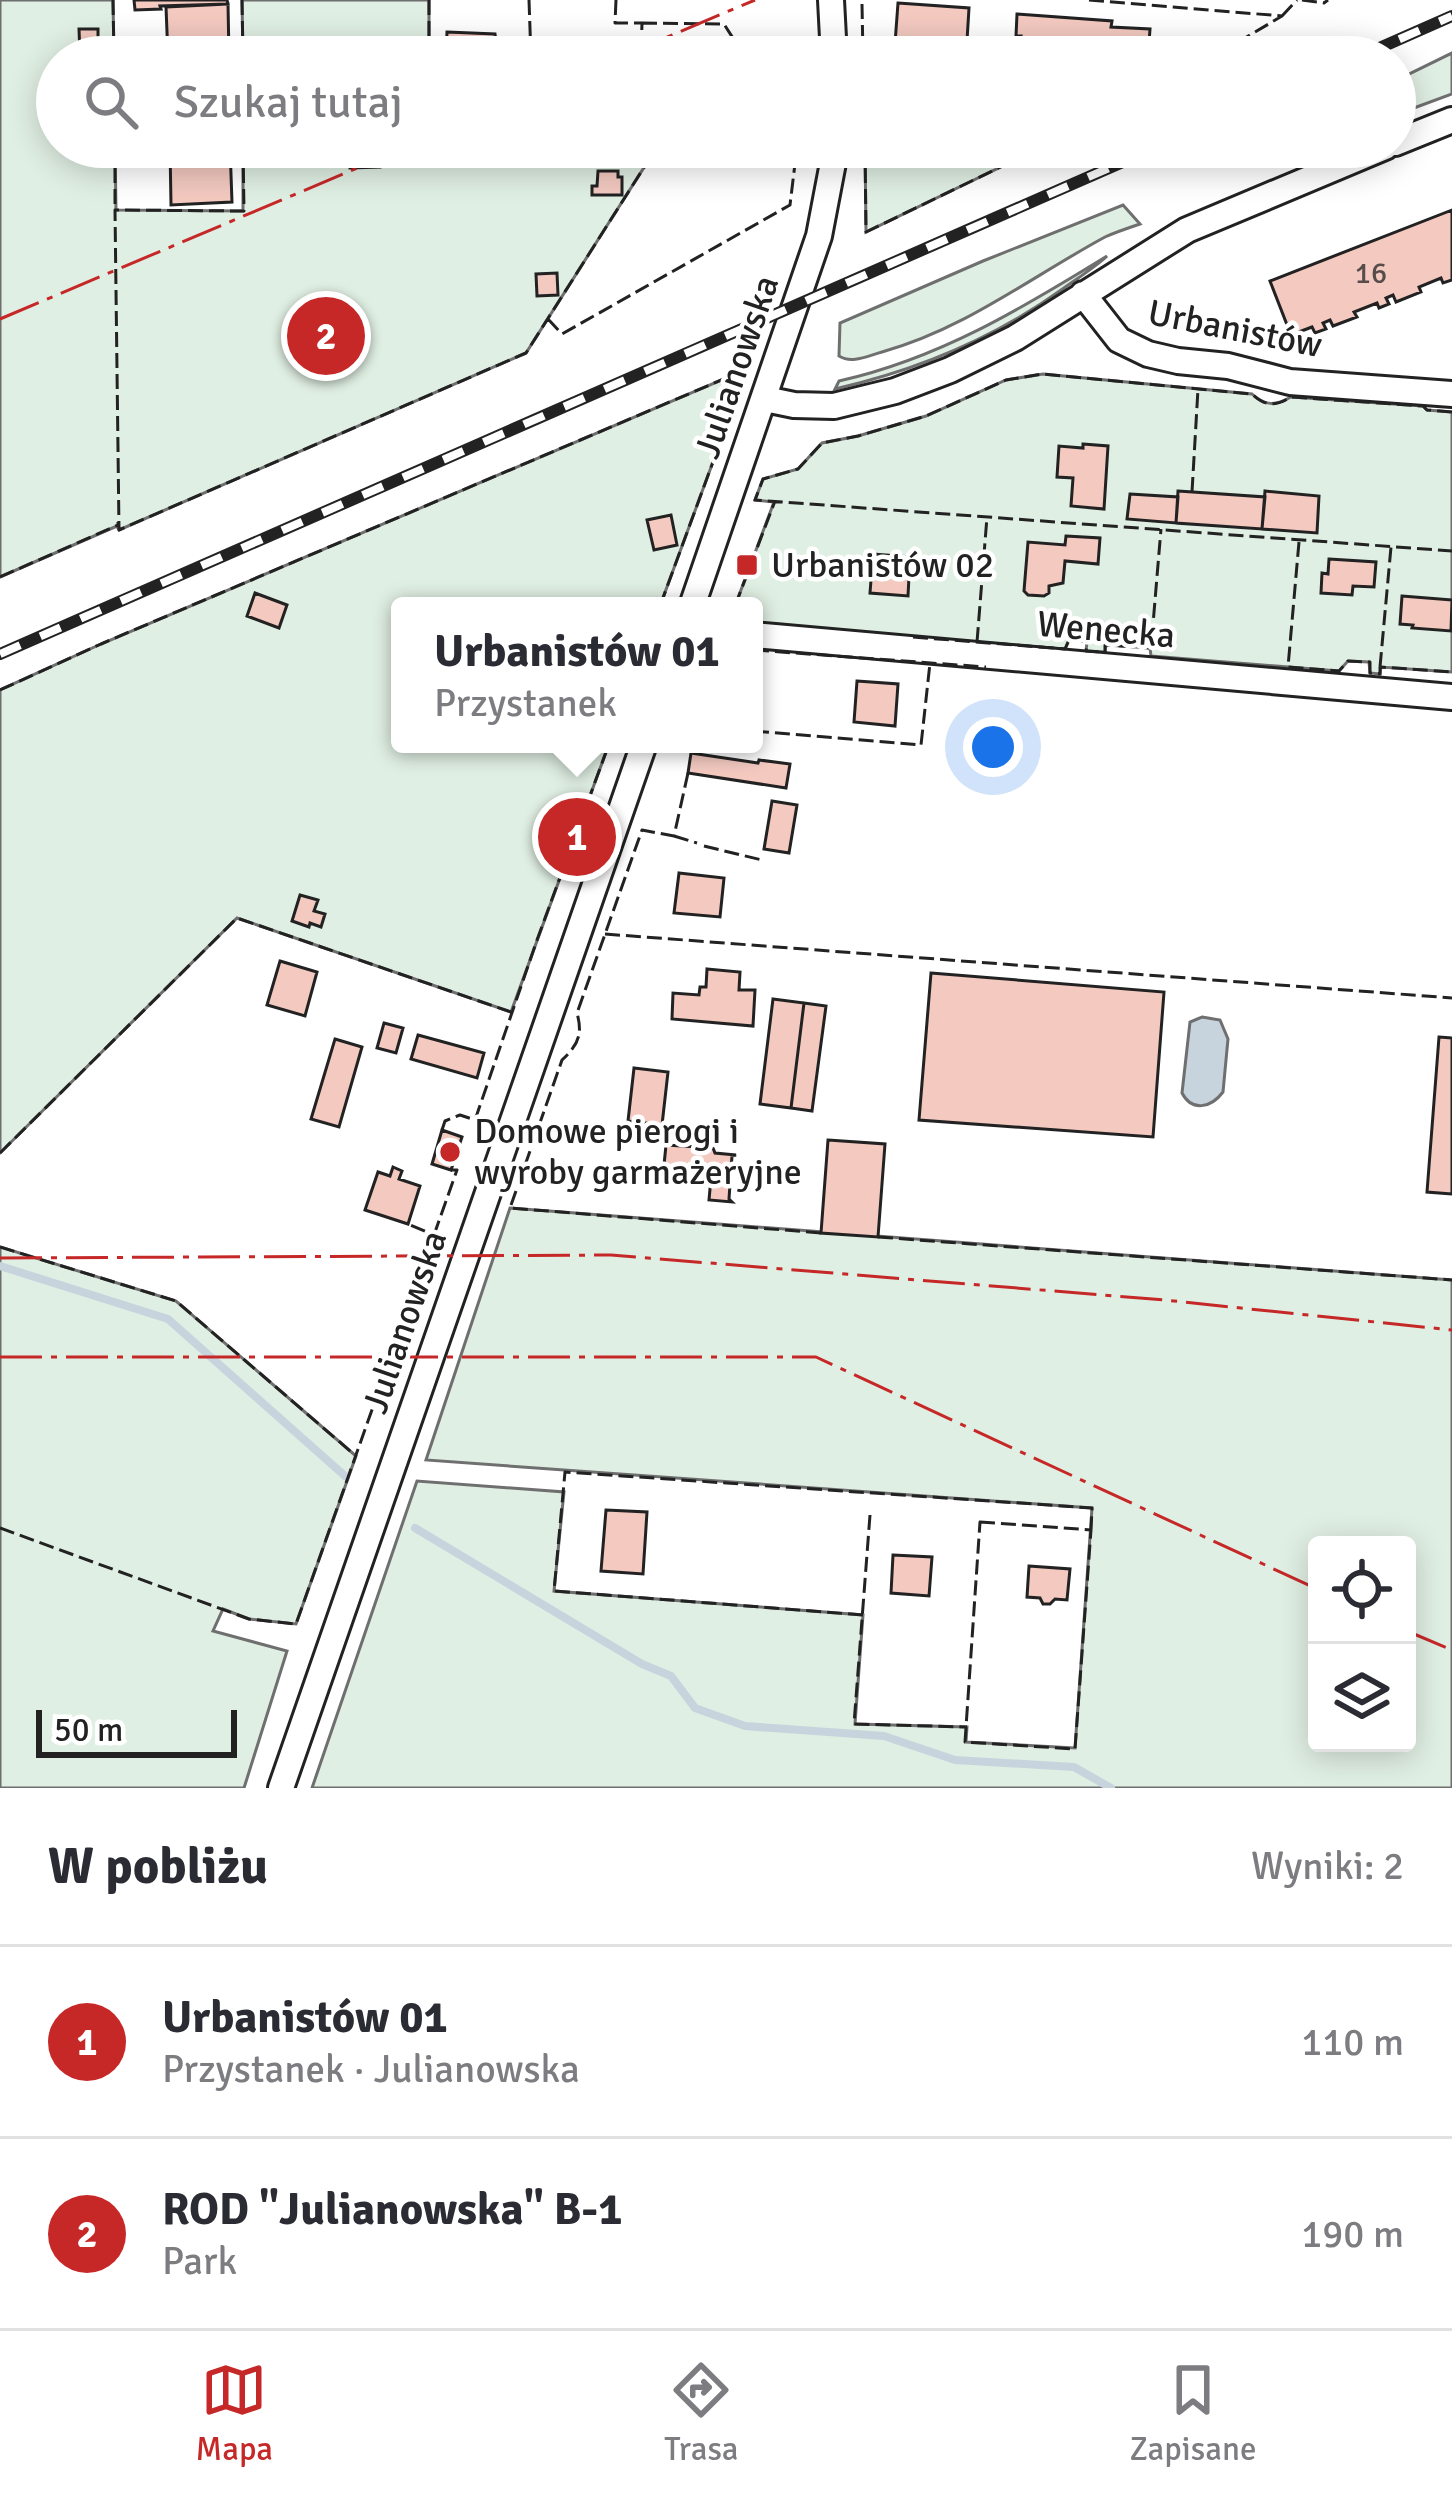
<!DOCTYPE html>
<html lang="pl">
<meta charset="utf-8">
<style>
body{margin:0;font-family:Signika,sans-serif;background:#f2f2f3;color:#2b2b33}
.controls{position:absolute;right:36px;bottom:36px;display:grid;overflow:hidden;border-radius:12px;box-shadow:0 6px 30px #0003}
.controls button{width:108px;height:108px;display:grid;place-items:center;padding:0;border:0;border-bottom:3px solid #e1e1e2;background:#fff;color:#2b2b33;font:60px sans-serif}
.scale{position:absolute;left:36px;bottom:30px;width:201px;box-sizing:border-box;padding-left:12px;border:6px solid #222;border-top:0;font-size:33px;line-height:42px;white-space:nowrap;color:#222;-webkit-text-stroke:9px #fff;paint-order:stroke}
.you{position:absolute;left:993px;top:747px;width:42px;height:42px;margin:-30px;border:9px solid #fff;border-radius:50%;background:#1a73e8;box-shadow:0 0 0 18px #1a73e833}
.badge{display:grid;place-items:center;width:78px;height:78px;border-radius:50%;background:#c62828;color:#fff;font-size:39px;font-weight:700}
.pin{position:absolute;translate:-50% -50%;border:6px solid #fff;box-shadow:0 3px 12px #0006}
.popup{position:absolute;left:391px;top:597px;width:372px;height:156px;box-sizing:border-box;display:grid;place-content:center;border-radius:12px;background:#fff;filter:drop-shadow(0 3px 9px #0005);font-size:39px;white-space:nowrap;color:#7c7c81}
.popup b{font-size:45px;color:#2b2b33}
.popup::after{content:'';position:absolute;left:50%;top:100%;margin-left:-24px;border:24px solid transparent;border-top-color:#fff}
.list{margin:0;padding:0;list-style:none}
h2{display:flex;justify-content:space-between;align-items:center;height:156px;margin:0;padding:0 48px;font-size:51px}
h2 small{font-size:39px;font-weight:400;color:#7c7c81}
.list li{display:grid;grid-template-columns:78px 1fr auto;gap:36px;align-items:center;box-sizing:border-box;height:192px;padding:0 48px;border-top:3px solid #e1e1e2}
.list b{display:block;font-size:45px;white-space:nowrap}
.list p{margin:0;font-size:39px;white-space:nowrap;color:#7c7c81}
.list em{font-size:39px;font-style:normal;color:#7c7c81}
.icon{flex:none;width:66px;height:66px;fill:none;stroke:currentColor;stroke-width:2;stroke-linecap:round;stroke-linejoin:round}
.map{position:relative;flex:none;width:1452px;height:1788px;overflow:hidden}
.search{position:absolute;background:#fff;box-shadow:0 6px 30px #0003;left:36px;right:36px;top:36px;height:132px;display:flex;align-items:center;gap:30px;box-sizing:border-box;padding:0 42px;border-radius:66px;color:#7c7c81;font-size:45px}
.sheet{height:540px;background:#fff}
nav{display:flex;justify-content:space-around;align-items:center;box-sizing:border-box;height:168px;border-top:3px solid #e1e1e2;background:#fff;font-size:33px;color:#7c7c81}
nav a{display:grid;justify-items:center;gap:6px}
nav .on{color:#c62828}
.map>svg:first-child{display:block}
.green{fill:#e0efe3;stroke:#6f6f6f;stroke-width:3;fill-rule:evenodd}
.water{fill:#c7d3dd;stroke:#6f6f6f;stroke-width:3}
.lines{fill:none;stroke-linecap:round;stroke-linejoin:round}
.stream{stroke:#c7d3dd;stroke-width:8}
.building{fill:#f3c9c0;stroke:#222;stroke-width:3}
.minor-casing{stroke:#222;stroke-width:30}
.minor{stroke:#fff;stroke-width:24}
.rail-casing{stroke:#222;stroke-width:12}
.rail{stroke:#fff;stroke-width:8;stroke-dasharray:22;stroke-linecap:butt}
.fence{stroke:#222;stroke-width:3;stroke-dasharray:15 6;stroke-linecap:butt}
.power{stroke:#c62828;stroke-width:3;stroke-dasharray:42 9 6 9;stroke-linecap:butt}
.poi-dot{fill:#c62828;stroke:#fff;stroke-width:4.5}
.labels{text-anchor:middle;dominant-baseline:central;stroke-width:9;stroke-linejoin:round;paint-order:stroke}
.number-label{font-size:30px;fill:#564c4a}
.street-label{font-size:36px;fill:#222;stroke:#fff}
.poi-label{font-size:36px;fill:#222;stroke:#fff;text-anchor:start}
</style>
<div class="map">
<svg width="1452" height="1788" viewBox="0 0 1452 1788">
<rect width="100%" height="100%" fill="#fff"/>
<!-- green -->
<path class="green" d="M0,0h113l1,57h-57v90h58l1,63 127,1v-64h414l-131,206 -407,177 -2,-4 -117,51z
M242,0h187v57h-186z
M1452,53v41l-57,21v-34z
M865,147h177l-176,85z
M1123,205l17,19c-12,4 -24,8 -35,13 -74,40 -140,92 -223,115 -15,4 -30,12 -43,4l1,-33 143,-62z
M1107,256c-9,9 -29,22 -43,32 -69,50 -146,82 -229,101l4,-8c99,-22 182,-72 268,-125z
M1043,374l209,20c13,12 23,12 39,3l132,9 4,4 25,2v260l-71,-5 -1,7 -10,-1 -1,-11 -21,-1 -9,10 -188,-15 -1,-8 -44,-3 -1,7 -19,-1 1,-9 -18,-2 -4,9 -311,-24v-19h-19l39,-104 -19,-2 8,-21 35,-10 24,-26 36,-7 68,-20 80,-36z
M726,378l16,5 -82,223h-260v138h209l-98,268 -274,-94 -237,235v-463l101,-46z
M510,1208l942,72v508h-1140l105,-307 147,11 -10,99 309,24 -8,109 112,3 -1,15 109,6 17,-240 -666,-48zM1317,1545h90v198h-90z
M0,1247l176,54 180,155 -60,168 -47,-5 -26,-10 -10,22 74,20 -43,137h-244z"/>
<!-- water -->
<path class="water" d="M1202,1017l18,3 8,19 -5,53c-12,16 -31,20 -41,1l8,-71z"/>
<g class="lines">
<!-- stream -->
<path class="stream" d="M0,1266l168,53 177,157
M415,1528l227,136 29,12 24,32 50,18 139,10 71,24 119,7 37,21"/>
</g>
<!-- building -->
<path class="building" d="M134,0h93l1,4 -68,2 1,3 -26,1z
M898,3l71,5 -3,49h-72z
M228,4l1,53h-61l-2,-50z
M1017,14l95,7 -1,6 39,2 -2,28h-134l1,-8 5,-6 1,-7h-5z
M79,29h19v25h-18z
M447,32l48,2 3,23h-52z
M170,147h60l2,55 -61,3z
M349,147h30l1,20 -30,1z
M598,171h20v6h4v18h-30v-9h5z
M1452,210v70l-9,3 -2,-5 -22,9 2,5 -25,10 -3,-7 -7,3 3,6 -10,4 -2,-5 -23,9 3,5 -24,9 -3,-6 -7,3 3,6 -11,4 -3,-6 -21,8 -21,-54z
M557,273l1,22 -21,1 -1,-22z
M1083,444l25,2 -4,63 -33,-3 2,-28 -16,-1 2,-31 24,2z
M1178,491l87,6 -3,32 -86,-6z
M1265,491l54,5 -2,37 -55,-4z
M1130,494l48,3 -2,26 -49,-4z
M671,515l6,30 -23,5 -7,-30z
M1066,536l34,2 -2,26 -33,-3 -2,22 -14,3v7l-5,3 -16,-1 -4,-4 4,-49 37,3z
M873,554l37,3 -2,39 -38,-3z
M1329,559l47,3 -2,25 -21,-1 -1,9 -31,-2 1,-20 6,1z
M255,593l32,12 -8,23 -32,-12z
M1402,596l50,4 -1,31 -39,-3 1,-3 -13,-1z
M857,681l41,3 -3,42 -41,-4z
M691,753l67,10 1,-3 31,4 -4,24 -98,-15z
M772,801l25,4 -8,48 -25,-4z
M679,873l45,5 -4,39 -46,-4z
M300,895l18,5 -4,11 11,3 -4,13 -11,-4 -1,4 -17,-6z
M280,961l37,11 -12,44 -38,-11z
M707,969l33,3 -1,18h16l-2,36 -81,-7 1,-26 26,2 1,-8h6z
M931,973l233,19 -11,145 -234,-17z
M773,999l31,4 -13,105 -31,-4z
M804,1003l22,3 -14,105 -21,-3z
M384,1023l19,5 -7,25 -19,-5z
M418,1035l66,18 -7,25 -66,-19z
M1439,1037l13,1v156l-25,-2z
M335,1039l27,8 -23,80 -28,-8z
M634,1068l34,4 -6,53 -34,-4z
M442,1130l20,7 -11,33 -19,-6z
M828,1140l57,4 -7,93 -57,-4z
M666,1145l47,3 2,5 21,2 -4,1 -3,43 3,3 -23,-2 2,-22 -20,-1v5l-27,-2 -2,5z
M393,1167l9,4 -3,8 21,7 -12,38 -43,-14 13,-38 12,4z
M606,1510l41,2 -4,62 -42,-3z
M893,1555l39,2 -3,39 -38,-3z
M1029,1566l41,3 -3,31 -12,-1 -5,5h-7l-3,-6 -13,-1z"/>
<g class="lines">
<defs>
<path id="minor" d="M831,0l3,57
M1395,143l57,-23
M1083,294l36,46 29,14 30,7 50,5 62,16 162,12
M765,399l29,6 40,1 61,-15 55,-21 65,-32 172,-108 198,-83
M692,606l127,-370 17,-89
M754,635l698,62
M281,1788l363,-1044"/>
</defs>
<!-- minor casing -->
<use href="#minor" class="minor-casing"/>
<!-- minor -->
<use href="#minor" class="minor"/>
<defs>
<path id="rail" d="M1359,57l93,-41
M0,654l1157,-507"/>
</defs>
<!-- rail casing -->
<use href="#rail" class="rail-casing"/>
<!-- rail -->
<use href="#rail" class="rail"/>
<!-- fence -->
<path class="fence" d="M113,0l1,57
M242,0l1,57
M429,0v57
M529,0l2,57
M616,0l-1,23h27l-1,34
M1089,0l193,16 -69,41
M1302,0l22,3 4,-3
M862,4l1,53
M1282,16l15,-16
M642,23l82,1 21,33 58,-5v5
M115,147v63
M243,147l1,64 -129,-1 4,320 407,-177 131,-206
M865,147l1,85 176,-85
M548,319l14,15 228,-129 7,-58
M1452,412l-25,-2 -4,-4 -132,-9c-16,10 -26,9 -39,-3l-209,-20 -37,6 -80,36 -68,20 -36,7 -24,26 -35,10 -8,21 697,51
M1192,492l6,-103
M1299,542l-11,125 51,4 9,-10 22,1v11l10,1v-7l72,5
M0,577l118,-52v-3
M735,606l40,-105
M913,637l152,12 4,-9 19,1 -2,10 19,1v-7l46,3 10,-119
M977,642l10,-125
M754,650l232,17
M1380,667l11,-120
M0,690l101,-46 625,-266 16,5 -82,223
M754,731l167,14 9,-82
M688,773l-14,63 -32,-6 -65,183c6,22 1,32 -15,47l-52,148 311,25
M674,836l23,7
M704,846l58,14
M605,934l847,64
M442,1130l3,-9 15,-6 15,5 62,-180 72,-196
M0,1153l237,-235 274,94
M434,1235l23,-65h-6
M878,1237l574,43
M0,1247l176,54 180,155
M870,1515l-16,209 113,3
M980,1522l111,8 -16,219 -110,-7z
M0,1528l249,91 47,5 138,-389 -26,-11
M863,1615l-309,-24 11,-119 527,36 -1,22"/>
<!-- power -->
<path class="power" d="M620,57l135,-57
M0,319l407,-172
M0,1258l611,-3 553,45 288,30
M0,1357h816l501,232
M1407,1631l45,19"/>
</g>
<!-- markers -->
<g class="poi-dot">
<rect x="735" y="553" width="24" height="24" rx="6"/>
<circle cx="450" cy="1152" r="12"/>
</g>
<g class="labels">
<!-- number labels -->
<g class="number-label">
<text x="1371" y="273">16</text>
</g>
<!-- street labels -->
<g class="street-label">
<text transform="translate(1235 329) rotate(11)">Urbanistów</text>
<text transform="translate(737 367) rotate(-71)">Julianowska</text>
<text transform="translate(1106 630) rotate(5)">Wenecka</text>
<text transform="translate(405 1322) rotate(-71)">Julianowska</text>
</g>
<!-- poi labels -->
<g class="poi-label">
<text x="771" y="565">Urbanistów 02</text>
<text x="474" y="1131">Domowe pierogi i<tspan x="474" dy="41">wyroby garmażeryjne</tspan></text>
</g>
</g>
</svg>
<div class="controls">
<button><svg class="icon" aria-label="locate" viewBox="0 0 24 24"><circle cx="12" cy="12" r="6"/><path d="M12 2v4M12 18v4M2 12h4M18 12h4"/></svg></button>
<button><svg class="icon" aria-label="layers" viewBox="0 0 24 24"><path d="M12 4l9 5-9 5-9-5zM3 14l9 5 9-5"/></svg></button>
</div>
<div class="scale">50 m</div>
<div class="you"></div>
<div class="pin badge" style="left:577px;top:837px">1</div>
<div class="popup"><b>Urbanistów 01</b>Przystanek</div>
<div class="pin badge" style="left:326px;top:336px">2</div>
<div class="search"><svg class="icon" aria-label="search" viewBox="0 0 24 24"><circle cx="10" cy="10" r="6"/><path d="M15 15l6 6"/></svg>Szukaj tutaj</div>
</div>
<section class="sheet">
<h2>W pobliżu<small>Wyniki: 2</small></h2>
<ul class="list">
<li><span class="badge">1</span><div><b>Urbanistów 01</b><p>Przystanek · Julianowska</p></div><em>110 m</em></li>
<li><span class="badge">2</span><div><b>ROD &quot;Julianowska&quot; B-1</b><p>Park</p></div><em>190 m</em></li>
</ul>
</section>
<nav>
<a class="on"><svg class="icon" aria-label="map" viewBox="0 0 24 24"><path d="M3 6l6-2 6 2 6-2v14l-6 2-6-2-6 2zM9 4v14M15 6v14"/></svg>Mapa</a>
<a><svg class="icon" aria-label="directions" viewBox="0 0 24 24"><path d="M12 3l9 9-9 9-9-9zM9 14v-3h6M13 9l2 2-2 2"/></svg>Trasa</a>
<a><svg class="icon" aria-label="saved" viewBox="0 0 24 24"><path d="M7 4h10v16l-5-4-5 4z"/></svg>Zapisane</a>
</nav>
